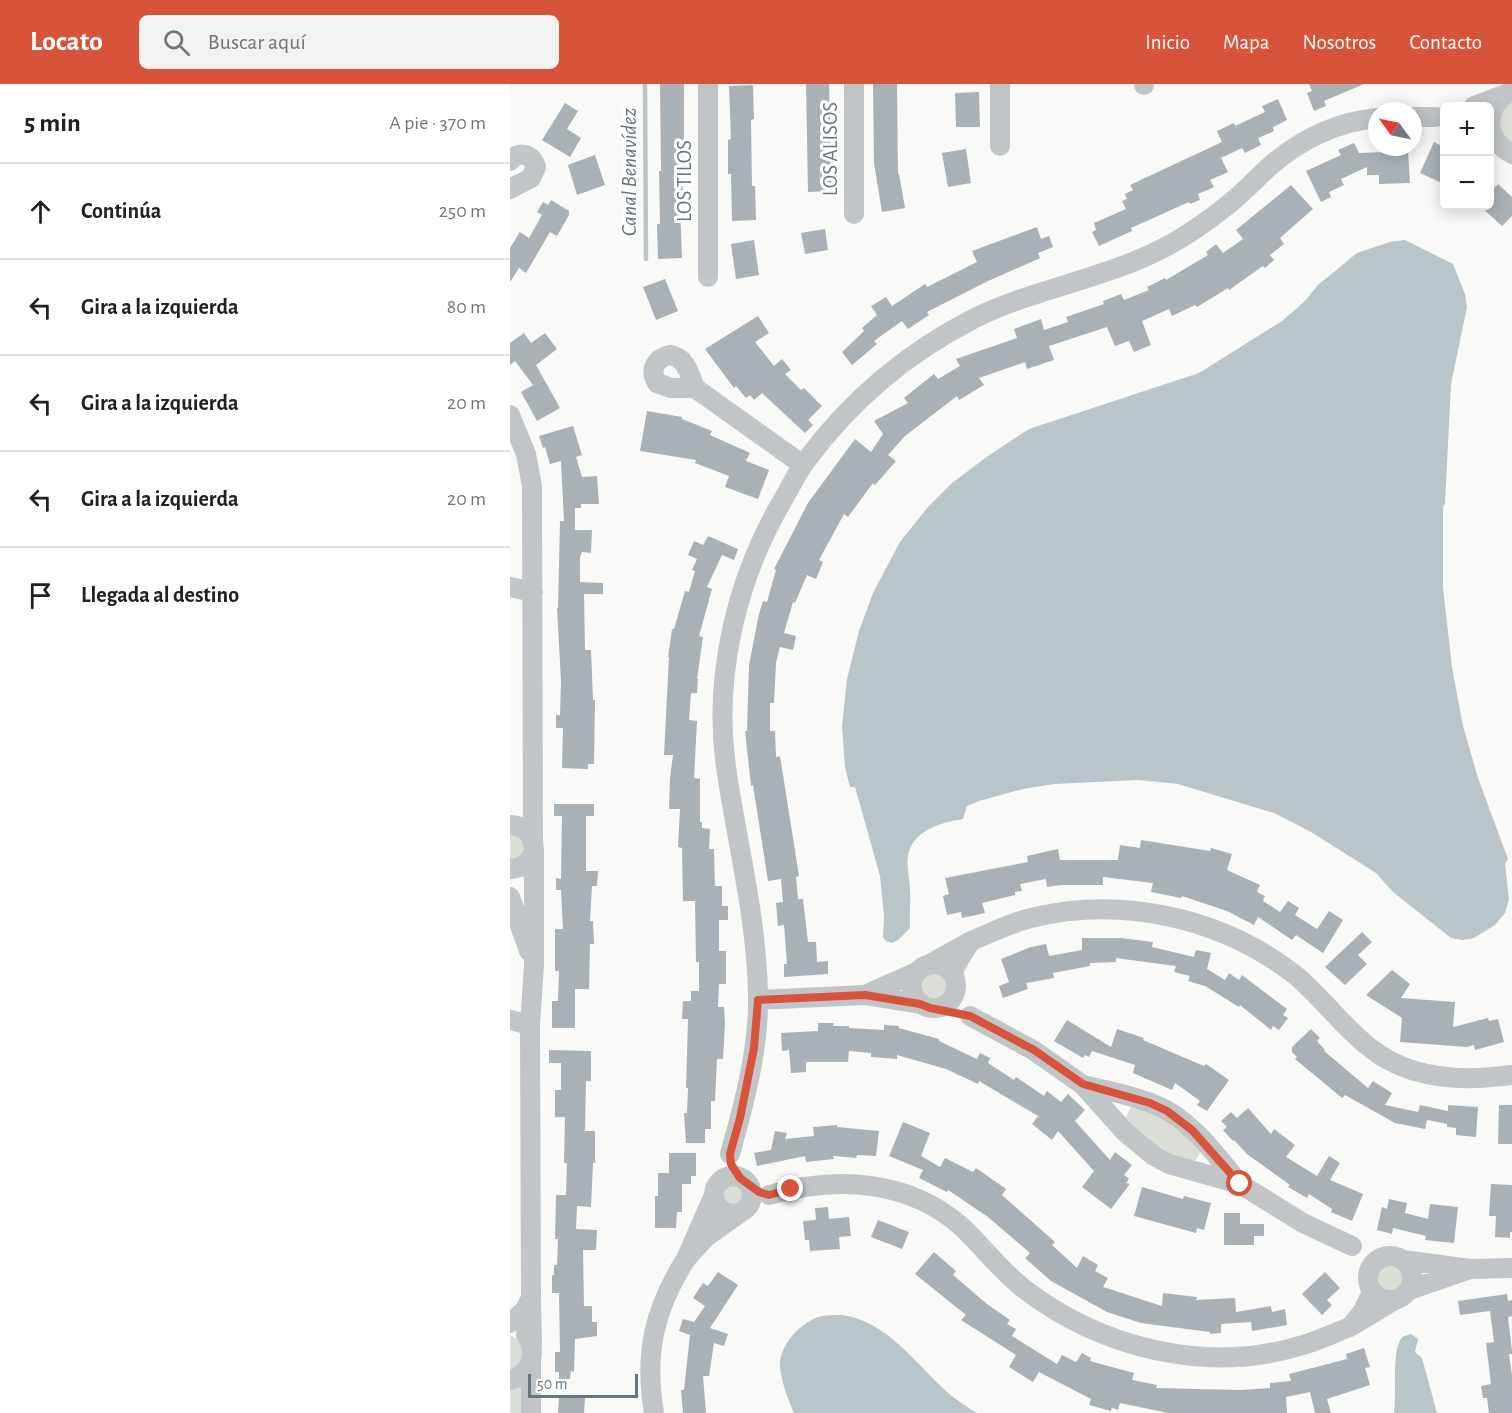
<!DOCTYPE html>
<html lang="es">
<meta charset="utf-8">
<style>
body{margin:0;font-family:"Alegreya Sans",sans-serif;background:#f2f2f2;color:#202124}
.controls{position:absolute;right:18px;top:18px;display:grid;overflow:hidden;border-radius:9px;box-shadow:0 3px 15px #0003}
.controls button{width:54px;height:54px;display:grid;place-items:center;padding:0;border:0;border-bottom:2px solid #e0e0e0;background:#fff;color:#202124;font:30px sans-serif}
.compass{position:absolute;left:858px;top:18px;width:54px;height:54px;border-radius:50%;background:#fff;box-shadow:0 3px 15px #0003;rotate:303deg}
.scale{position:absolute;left:18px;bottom:15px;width:110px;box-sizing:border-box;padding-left:6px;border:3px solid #667780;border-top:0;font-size:16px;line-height:21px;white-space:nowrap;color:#667780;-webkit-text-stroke:4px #fff;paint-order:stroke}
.stop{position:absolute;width:18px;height:18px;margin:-14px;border:4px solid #d7543a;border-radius:50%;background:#fff}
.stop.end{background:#d7543a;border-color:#fff;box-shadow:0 2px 6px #0008}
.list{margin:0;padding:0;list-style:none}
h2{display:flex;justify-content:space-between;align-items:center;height:78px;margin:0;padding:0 24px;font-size:26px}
h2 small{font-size:20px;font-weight:400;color:#757577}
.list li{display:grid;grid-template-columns:39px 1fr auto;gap:18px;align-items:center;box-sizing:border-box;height:96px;padding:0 24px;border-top:2px solid #e0e0e0}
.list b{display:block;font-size:22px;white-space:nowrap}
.list em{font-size:20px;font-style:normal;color:#757577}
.icon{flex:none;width:33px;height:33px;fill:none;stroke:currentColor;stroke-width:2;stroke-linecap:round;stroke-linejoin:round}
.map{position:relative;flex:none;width:1002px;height:1329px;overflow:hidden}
header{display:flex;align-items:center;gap:36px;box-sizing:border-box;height:84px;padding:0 30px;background:#d7543a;color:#fff}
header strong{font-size:28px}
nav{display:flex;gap:33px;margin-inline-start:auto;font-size:21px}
.search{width:420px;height:54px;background:#f2f2f2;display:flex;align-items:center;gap:15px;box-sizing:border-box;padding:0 21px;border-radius:9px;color:#757577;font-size:22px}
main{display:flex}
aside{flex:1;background:#fff}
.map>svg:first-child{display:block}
.green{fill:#daded7}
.water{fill:#bac5c9}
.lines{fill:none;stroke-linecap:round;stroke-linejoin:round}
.stream{stroke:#bac5c9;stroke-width:4.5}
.building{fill:#a9b1b6}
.minor{stroke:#c1c5c8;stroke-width:20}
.route{stroke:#d7543a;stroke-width:8}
.labels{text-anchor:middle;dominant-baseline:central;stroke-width:6;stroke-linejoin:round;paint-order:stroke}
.street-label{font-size:21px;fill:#667780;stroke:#fff}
.water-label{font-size:22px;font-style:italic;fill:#61757a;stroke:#fff}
</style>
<header>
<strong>Locato</strong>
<div class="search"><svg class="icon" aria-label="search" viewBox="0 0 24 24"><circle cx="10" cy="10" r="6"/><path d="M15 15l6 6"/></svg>Buscar aquí</div>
<nav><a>Inicio</a><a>Mapa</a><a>Nosotros</a><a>Contacto</a></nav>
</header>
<main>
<aside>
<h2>5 min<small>A pie · 370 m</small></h2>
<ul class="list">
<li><svg class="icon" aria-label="ahead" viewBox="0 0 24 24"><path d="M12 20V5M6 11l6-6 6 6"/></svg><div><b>Continúa</b></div><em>250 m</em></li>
<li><svg class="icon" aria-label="left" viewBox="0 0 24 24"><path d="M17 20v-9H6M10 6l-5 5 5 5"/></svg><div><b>Gira a la izquierda</b></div><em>80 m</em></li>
<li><svg class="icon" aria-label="left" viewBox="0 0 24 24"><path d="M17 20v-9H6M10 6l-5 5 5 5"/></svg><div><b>Gira a la izquierda</b></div><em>20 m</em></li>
<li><svg class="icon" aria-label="left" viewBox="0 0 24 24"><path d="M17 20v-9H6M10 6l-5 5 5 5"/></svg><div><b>Gira a la izquierda</b></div><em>20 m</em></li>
<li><svg class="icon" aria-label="arrive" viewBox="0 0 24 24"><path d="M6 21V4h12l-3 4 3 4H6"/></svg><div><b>Llegada al destino</b></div></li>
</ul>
</aside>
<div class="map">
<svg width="1002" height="1329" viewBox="0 0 1002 1329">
<rect width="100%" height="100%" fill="#f9f9f7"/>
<!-- green -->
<path class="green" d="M1002,13v49c-17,-20 -17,-28 0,-49z
M0,747l14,5 1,19 -15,6z
M409 903a16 16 0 1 1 32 0a16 16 0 1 1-32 0Z
M622,1021l28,6 41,39 -5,10c-1,0 -8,2 -9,2 -16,-2 -54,-31 -61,-45z
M214 1112a12 12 0 1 1 24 0a12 12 0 1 1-24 0Z
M864 1195a17 17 0 1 1 34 0a17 17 0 1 1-34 0Z
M0,1251l12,7 5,14 -17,20z
M15,1297l3,32h-18v-25z"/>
<!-- water -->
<path class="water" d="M895,156l48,24 12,30 2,13 -16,77 -6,120 -2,3v81l9,79 11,59 15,52 30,81 -3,5 4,35 -4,14 -10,12 -21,13 -11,2 -12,-2 -5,-4 -53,-42 -17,-19 -65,-41 -37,-19 -96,-29 -40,-4 -84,4 -31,5 -44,12 -12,5 -4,13c-22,3 -51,12 -55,37 -2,11 2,23 2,34 1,13 -1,25 0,38l-12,12 -6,3 -6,-2 -3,-4 1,-21 -4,-40 -25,-89h-5l-5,-20 -3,-41 5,-47 12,-48 14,-38 27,-51 28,-35 24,-24 36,-27 41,-27 170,-56 83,-52 22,-19 14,-17 39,-32 33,-11z
M331,1231c45,5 74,48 105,76 10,9 20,15 31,22h-183c-6,-14 -12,-29 -14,-45 -2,-21 19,-44 38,-51 7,-2 16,-2 23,-2z
M901,1250l7,5 -3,13 7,6 15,55h-43c3,-21 -3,-61 8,-76z"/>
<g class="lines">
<!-- stream -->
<path class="stream" d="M135,0l1,175"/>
</g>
<!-- building -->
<path class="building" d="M150,0h24v68h-2l1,53h-3l2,53 -24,1 -1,-35h3l-1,-53h2z
M296,0h23l3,107 -24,1z
M363,0h24l1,90h1l6,34 -23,4 -8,-49z
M799,0h55l-40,17 2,5 -12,5 -7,-18 5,-2z
M243,1l1,34 -3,1 1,66h3l1,34 -24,1 -1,-47h-3v-34l3,-1 -2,-53z
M469,8l1,35h-24l-1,-34z
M768,15l9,21 -14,7 1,4 -16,7 3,7 -16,8 -3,-5 -21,10 7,14 -18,8 4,7 -16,7 2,6 -10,4 -1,-2 -58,26 1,3 -33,15 -7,-14 4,-2 -2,-7 32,-14 -4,-8 5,-2 -2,-5 8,-4 -3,-5 92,-43 -5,-11 17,-8 1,3 30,-14 -3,-6z
M55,19l13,8 -11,18 14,9 -11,19 -28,-17z
M924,58l10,5v37l-24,-11z
M844,59l5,10 49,-2 2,32 -31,1v-9h-12v-8l-26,12 3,6 -15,7 2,5 -10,5 -15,-31 35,-16 -3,-5z
M456,65l5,34 -23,4 -6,-34z
M85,71l10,30 -28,10 -9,-30z
M988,100l14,13v19l-10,10 -22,-20h10v-14z
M781,101l22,24 -33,29 4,6 -14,11 4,5 -9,8 -2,-2 -34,24 -1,-2 -31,19 -2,-2 -23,11 -3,-7 -27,12 9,24 -17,7 -5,-11 -14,5 -8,-19 -58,19 5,14 -27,9 -2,-7 -46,16 5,7 -25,15 -2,-4 -52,40 -17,19 8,6 -21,24 -2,-2 -25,34 -4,-3 -25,46 4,2 -7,17 -9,-4 -12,28 -2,-1 -9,31 12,3 -3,14 -13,-3 -4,16 -2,40h-4v28h5l1,26 4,-1 19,120 -3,1 2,22h5l5,43h8l1,20 11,-1v13l-44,3v-13h3l-3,-39 -6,1 -2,-23 7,-1 -2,-23 -13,2 -15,-96 -2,1 -6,-55h2l2,-66 10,-51 4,-13 4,1 9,-32 -2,-1 34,-66 47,-64 16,13 12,-18 -9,-13 34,-18 -4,-5 30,-24 4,5 22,-13 -4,-7 61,-21 -3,-9 27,-10 3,11 24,-8 -2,-5 38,-13 -1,-3 18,-7 3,6 25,-10 -2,-3 18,-9 1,2 42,-25 -2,-3 10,-8 7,9 20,-14 -7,-9z
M41,116l18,11v4l-12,21 -7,-4 -24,41 -7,-5 -9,14v-34l10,-16 9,6 13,-23 -5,-3 6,-10 5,3z
M527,143l4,12 8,-3 4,11 -15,6 2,5 -54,24 -59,30 2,3 -21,14 -6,-8 -28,20 3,3 -25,21 -10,-13 22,-21 -2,-3 15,-13 -6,-9 15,-9 6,9 33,-22 2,3 50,-25 -5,-11z
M315,145l3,21 -23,4 -4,-21z
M244,156l5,35 -23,4 -5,-35z
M155,195l13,32 -22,9 -13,-33z
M248,232l11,17 -14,9 19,24 8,-7 9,11 -6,4 16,16 3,-2 18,18 -14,14 5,5 -8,8 -43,-40 -8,7 -4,-5 -4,3 -10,-12 -2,2 -29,-39z
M14,249l7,10 14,-10 12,16 -21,16 24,43 -23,13 -16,-29 12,-7 -18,-24 -5,4v-22z
M137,327l35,6v2l30,12 -2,4 40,18 -4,8 23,9 -11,29 -33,-12 4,-11 -34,-13 1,-3 -56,-9z
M63,342l9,29 -6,2 6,20 15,-1 2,28h-18v4h-6v22h17l-1,23 -9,-1 -2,5v25l23,1v11h-19l1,56h6l2,50h2l-1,64h-6v5l-26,-1 1,-40h-7v-13h4l1,-34 -4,-73h1l2,-87h4l-3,-60 -11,3 -5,-17 -2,1 -4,-12z
M198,452l30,13 -4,11 -12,-5 -15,32 5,2 -13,47 4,1 -6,42h1l-1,14h-6l-2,27 8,1 -3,57 6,1v43h2v6l8,1 -1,20h5l1,37h7v20h6v14h-9v31h7v33h-7l-1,23h6l1,16 -2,36h-6l-2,42h-4v28h-6v14h-19l-2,-30h3l1,-25h-2l2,-69h-6l1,-18h8v-10h8v-29h-3l-1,-61h-12l-1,-53 -4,-1 2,-38h-11l1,-31 3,-23h-9l5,-98h-1l4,-28h2l11,-38 4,1 6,-21 -3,-1 5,-11 -9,-4 6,-14 9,4z
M44,720h40v12h-8v55h12l-1,15h-5l-2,35h3l1,23h-4l-1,45h-14v39h-23v-27h6l1,-30h-4v-42h8l-2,-39h-5v-12l5,1 1,-63h-8z
M631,756l69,11 1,-3 21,6 -5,16 33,15 -3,7 8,4 -2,5 17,11 8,-11 11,7 -4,7 22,14 12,-18 14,9 -20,33 -27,-18 -4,5 -34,-23 -4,8 -27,-14 -45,-15 -1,2 -30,-6 2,-9 -50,-6v8h-42l-14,2 -1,-8 -26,5 2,7 -7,1v3l-33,8 3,10 -23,5 -1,-6 -14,3 -4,-19 6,-2 -4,-16 83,-16 -1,-6 31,-7 2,11h58l2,-15 20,3z
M852,848l10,10 -14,13 9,9 -22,21 -20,-18z
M572,854h39l32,4 -1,5 42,10 2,-7 15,3 -4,16 18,11 4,-7 10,7 3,-5 45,34 -4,6 5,3 -9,12 -6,-4 -2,4 -31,-25 -1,2 -34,-21 -17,-5 2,-5 -16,-4 2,-6 -60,-8v4l-26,1v3l-37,7 1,5 -28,5 2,6 -25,9 -4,-12 10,-4 -8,-23 30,-12 15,-3 3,12 33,-6z
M882,886l18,14 -9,14 54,4 -2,25 35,-9 1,3 9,-2 6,23 -29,8 -1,-5 -7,2 -67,-5 2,-24 -36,-23z
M557,936l44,27 6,-18 27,9 -1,2 61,26 2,-2 23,16 -22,31 -10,-6 3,-4 -25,-18 -3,7 -39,-17 2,-8 -43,-14 -3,6 -4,-2 -2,3 -29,-17z
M308,939h16l-1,3h16v2l35,2v-5l15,1v2l40,11v2l38,18 3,-6 10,5 -2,5 26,17 2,-3 28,19 3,-5 14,11 7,-8 17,16 -10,11 35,39 5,-8 17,13 -8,10 5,4 -3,4 4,1 -19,25 -29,-22 12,-16 -36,-40 -6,9 -20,-16 6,-8 -59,-35 -1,3 -32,-15 -49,-14v4l-26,-2v-4l-22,-2 -1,11h-42v10l-15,1 -2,-23 -7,1 -1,-18 37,-2z
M801,945l9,9 -3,3 8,9 -1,1 44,37 5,-7 19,12 -7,12 33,7 2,-7 28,6v-6l30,2 -2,30 -20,-2v-7l-9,-1v-3l-20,-4 -2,9 -30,-6 -50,-28 -3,3 -47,-39 2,-2 -5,-5v-5z
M39,966l42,1v30h-5l-1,50h10v32h-2l-2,44 -14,-1 -1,23 21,1 -1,20h-13l1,56h8v16h5v14l-22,3 -1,33 -3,-1 -1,8h-11v-7h-4v-20h5l-1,-59h-7v-18h2v-10h3l1,-26h-3l1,-44h10l1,-32h-3l1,-46h-10v-27h6v-27h-12z
M989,1021h13v39h-14z
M738,1024l23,26 3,-5 21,16 -9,12 31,19 12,-20 11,7 -10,17 33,14 -11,27 -21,-9 1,-3 -23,-15 -2,4 -19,-11 2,-2 -43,-31 -13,-14 -1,1 -10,-11 4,-3 -6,-6 10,-9 6,6z
M393,1038l27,11 -9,23 19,11 5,-9 28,14 3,-4 30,21 -4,6 53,47 -3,3 25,23 6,-12 15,9 -3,6 13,7 -5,9 59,19 1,-13 34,4 -1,3 39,-2 1,14 35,-6 1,6 13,-3 2,16 -35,6 -1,-9 -30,2v9l-11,1v-2l-69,-9 -34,-11 -56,-31 -26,-23 5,-5 -42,-36 -40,-27 -1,2 -28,-14 4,-8 -34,-14z
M327,1041v2l42,4 -3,25 -19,-1 -1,3 -23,-2 1,3 -28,3 -1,-6 -48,10 -3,-13 17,-3 4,-19 12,2 -2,6 29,-3 -1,-9z
M159,1069h27v23h-5v8h-9v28h-5l-1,16h-21v-32h3v-23h11z
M981,1100l21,1v47h-2v6l-15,-1 1,-21h-7z
M632,1103l41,12 1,-3 27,7 -7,27 -7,-2 -1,5 -62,-17z
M879,1115l18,4 -2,10 23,6 2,-15 28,3 -4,36 -29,-3 1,-4 -33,-8 -1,6 -15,-4 5,-23 5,2z
M318,1123l1,12 20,-2 2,19 -12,1 1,12 -30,2 -1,-11h-4l-2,-19 13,-1 -1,-12z
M714,1129h16v11h24v12h-10v9h-30z
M368,1136l31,12 -7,17 -31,-12z
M424,1168l22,19 -3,4 34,29 23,16 -3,4 9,5 -4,7 45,28 5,-9 14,7 6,-9 9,5 -1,3 44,12 -2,7 25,5 -1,3 84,2 30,-2v-5l21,-2 -2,-7 58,-15 -1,-5 18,-6 6,19 -5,1 5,17 -43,14 4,14h-16l-5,-21 -24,5 1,16h-119l-48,-10 -2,7 -6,-2 -1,3 -22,-6 2,-6 -52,-27 -6,10 -24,-15 7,-12 -55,-35 5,-5 -51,-41z
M208,1188l20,13 -28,43 18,6 -4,12 -10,-3 -5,33h-6l3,37h-23l-2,-23h3l6,-55 -11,-4 4,-12 11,3 11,-16 -12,-8 10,-15 5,3z
M815,1188l15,16 -13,12 5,5 -10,10 -20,-21z
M997,1210l1,7 4,-1v16l-4,1 4,34v3h-3l3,21v38h-23l-2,-15h-4l-2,-12 10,-2 -5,-41 8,-1 -4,-31 -30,4 -2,-14z
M49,1313l26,1 -1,15h-26z"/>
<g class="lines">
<!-- minor -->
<path class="minor" d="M634,1v-1
M1002,6c-28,16 -30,48 0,64
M964,22l29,-11
M903,33h23
M490,62v-62
M0,77c9,-11 22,-7 26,6l-5,11 -21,11
M344,130v-130
M198,193v-193
M160,271c16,2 20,20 25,33h-24l-14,-5c-8,-13 -2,-25 13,-28z
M185,304l108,77
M0,331l16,39 6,32 1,356
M0,503l23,5
M0,741c32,1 31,43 0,44
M0,813l19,54
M461,857c20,-8 39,-18 60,-23 90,-22 189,-1 263,56 27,22 47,51 75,73 40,33 94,35 143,28
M402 902a22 22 0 1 1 44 0a22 22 0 1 1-44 0Z
M420,880l41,-23 -11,17 -8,15
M407,888l-52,23 55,9
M248,916l107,-5
M460,932l63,34 50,35 42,47 29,24 15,8 71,20 63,39 49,23
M0,936l20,5
M573,1001c28,7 60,12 85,26 29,17 51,48 72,73
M220,1070c14,-50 29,-105 28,-158 -1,-78 -21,-152 -32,-229 -13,-92 11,-190 58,-269 7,-12 13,-25 21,-36 45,-61 103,-110 170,-144 53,-26 111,-36 165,-59 32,-13 62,-33 89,-55 15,-12 27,-25 41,-38 30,-26 67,-44 107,-48
M204 1111a19 19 0 1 1 38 0a19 19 0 1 1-38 0Z
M204,1111l-28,64 20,-22 35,-25
M259,1111c66,-19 139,-16 193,32 21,20 38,43 61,61 78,60 184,87 280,57 16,-5 31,-12 47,-18
M858 1194a22 22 0 1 1 44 0a22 22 0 1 1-44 0Z
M893,1176l67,9 -61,21
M960,1185l42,-1
M862,1208l-9,19 -13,16 45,-27
M21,1214l-1,-273 4,-60v-115
M0,1239l15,-13 6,-12 1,48
M0,1296c21,-5 28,-28 16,-45
M21,1329v-53
M144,1329c-10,-59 0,-104 32,-154"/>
</g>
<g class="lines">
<!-- route -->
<path class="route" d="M281,1105l-22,6 -10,-3 -19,-14 -9,-14 -1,-10 10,-36 14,-70 4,-48 107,-5 55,9 10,4 40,8 64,34 49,34 67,19 17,8 25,19 48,54"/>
</g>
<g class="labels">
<!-- street labels -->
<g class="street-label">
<text transform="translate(320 65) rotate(-90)">LOS ALISOS</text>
<text transform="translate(174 97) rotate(-90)">LOS TILOS</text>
</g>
<!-- water labels -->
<g class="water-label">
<text transform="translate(119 88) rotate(-90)">Canal Benavídez</text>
</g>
</g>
</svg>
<div class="controls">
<button>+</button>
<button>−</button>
</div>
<svg class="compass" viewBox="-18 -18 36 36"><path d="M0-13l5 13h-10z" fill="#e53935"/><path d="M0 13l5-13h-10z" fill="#757577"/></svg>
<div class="scale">50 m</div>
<div class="stop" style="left:730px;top:1100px"></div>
<div class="stop end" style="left:281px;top:1105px"></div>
</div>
</main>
